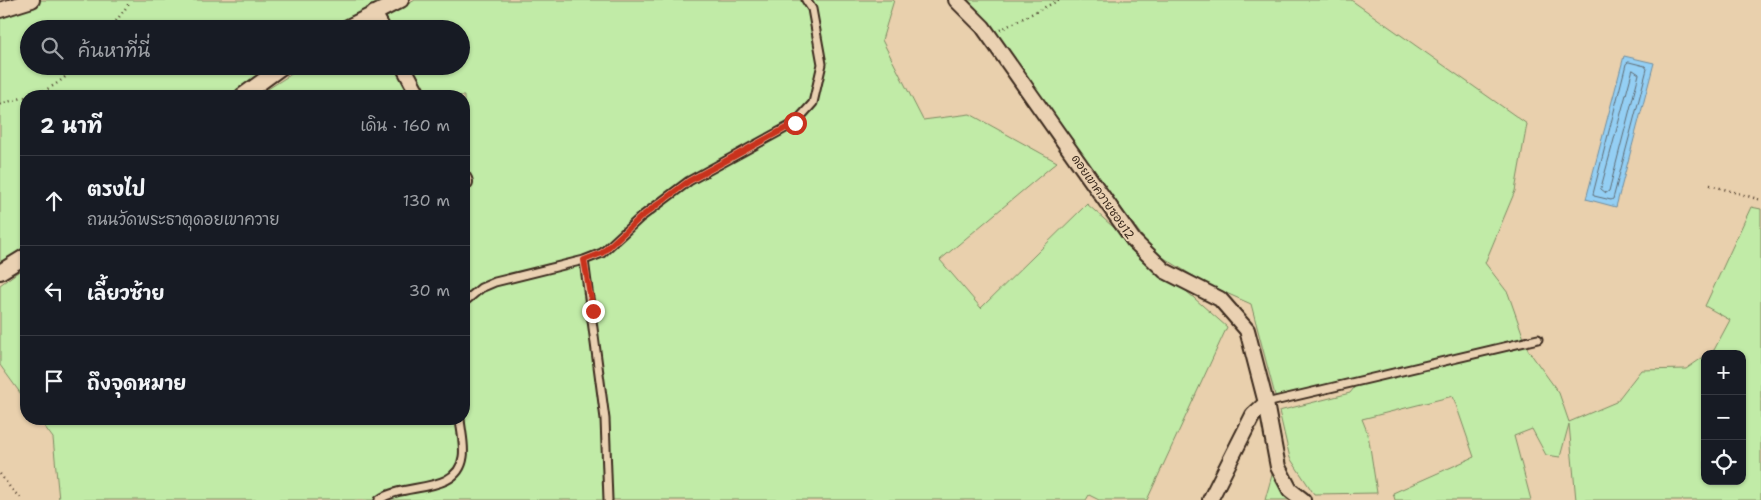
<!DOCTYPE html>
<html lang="th">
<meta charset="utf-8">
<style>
body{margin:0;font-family:"Shantell Sans","Playpen Sans Thai",sans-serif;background:#20242c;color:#f1f3f6}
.controls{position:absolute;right:15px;bottom:15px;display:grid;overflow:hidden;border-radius:10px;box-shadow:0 1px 4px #0004}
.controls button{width:45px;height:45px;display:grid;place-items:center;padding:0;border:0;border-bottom:1px solid #363941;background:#171b24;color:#f1f3f6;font:25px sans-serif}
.stop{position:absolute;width:15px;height:15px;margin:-11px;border:4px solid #c8321e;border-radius:50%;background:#fff}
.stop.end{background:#c8321e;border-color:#fff;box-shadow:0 1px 5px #0008}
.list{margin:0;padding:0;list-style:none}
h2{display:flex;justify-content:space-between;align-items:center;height:65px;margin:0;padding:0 20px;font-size:21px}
h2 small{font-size:16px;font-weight:400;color:#9ea1a6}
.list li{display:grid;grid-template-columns:32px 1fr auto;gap:15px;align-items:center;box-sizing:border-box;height:90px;padding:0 20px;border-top:1px solid #363941}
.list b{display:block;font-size:19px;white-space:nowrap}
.list p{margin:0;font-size:16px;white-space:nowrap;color:#9ea1a6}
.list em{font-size:16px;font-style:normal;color:#9ea1a6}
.icon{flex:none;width:28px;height:28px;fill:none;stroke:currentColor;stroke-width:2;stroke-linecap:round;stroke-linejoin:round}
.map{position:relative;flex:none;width:1761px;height:500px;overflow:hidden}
.search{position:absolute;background:#171b24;box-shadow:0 1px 4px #0004;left:20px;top:20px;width:450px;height:55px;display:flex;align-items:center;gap:12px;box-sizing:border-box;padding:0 18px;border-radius:28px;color:#9ea1a6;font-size:19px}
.panel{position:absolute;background:#171b24;box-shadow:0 1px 4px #0004;left:20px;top:90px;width:450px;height:335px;border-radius:20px}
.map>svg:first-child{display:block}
.green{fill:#c1eba7;stroke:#7e8a62}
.water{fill:#94cff4;stroke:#708d9e}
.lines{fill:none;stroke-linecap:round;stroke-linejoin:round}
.shore{stroke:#5f6c74;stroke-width:1}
.lane-casing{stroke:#3b2a1e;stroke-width:11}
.street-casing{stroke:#3b2a1e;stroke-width:18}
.path{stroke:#3b2a1e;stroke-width:2.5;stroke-dasharray:1 4;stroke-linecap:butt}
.lane{stroke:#ead1b2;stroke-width:7}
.street{stroke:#ead1b2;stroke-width:14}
.route{stroke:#c8321e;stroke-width:6}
.labels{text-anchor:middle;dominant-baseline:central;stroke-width:4;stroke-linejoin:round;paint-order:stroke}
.street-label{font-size:12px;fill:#3b2a1e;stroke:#ead1b2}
</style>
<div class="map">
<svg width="1761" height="500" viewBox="0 0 1761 500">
<rect width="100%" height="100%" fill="#e9d0ad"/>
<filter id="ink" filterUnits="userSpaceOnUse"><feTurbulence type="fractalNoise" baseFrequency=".02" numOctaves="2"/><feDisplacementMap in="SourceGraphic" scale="10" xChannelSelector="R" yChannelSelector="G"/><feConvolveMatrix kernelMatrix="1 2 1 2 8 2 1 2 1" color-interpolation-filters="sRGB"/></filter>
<g filter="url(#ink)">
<!-- green -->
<path class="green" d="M32,0h369l-57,29h-315v37h254l-41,30h-216v160l-26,16v-262z
M415,0h479l-12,40 41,80 47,-6 87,48 -117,98 41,48 106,-104 140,123 -80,173h-48l-10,-5 -3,5h-1027l-6,-62 -14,-19h425v-323h-207l47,-30h157v-37h-94z
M963,0h388l176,124 -12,67 -30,72 23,30 20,57 31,43 10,29 47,-20 25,-32 45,-1 19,-13v125h37v-127h-34l6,-4 16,-30 -25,-14 46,-99 10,2v291h-185l-7,-76 -9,33 -14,-2 -14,-26 -18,7 17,64h-136l-2,-7 81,-36 -21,-61 -91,23 6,15 9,59 -63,1 -24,-36 -11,-47 71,-18 11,-14 -85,20 -25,-95 -45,-20 -53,-33 -84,-114z
M26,266v135l-26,-36v-80z
M1274,468l10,26 8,6h-27z"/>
<!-- water -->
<path class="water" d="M1624,56l30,7 -38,144 -30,-8z"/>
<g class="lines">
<!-- shore -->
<path class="shore" d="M1629,62l16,4 2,3 -34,130 -2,1 -17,-4 -1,-2 33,-130z
M1633,70l6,4 -30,117 -3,2 -5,-4z"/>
<defs>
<path id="lane" d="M584,260l21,159 3,81
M464,302l17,-14 14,-6 89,-22 18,-7 39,-36 48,-36 106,-58 18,-20 9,-39 -10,-55 -6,-9
M1266,403l272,-64
M379,500c23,-18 79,-5 84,-43 2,-11 -2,-26 -3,-38"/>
<path id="street" d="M956,0l27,27 151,214 31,30 55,28 27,31 19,73 12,64 12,23 13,10
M0,10l32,-10
M374,13l9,16
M344,29l57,-29
M403,66l16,30
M242,96l41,-30
M464,179l1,3
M0,272l26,-16
M1210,500l43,-85 13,-12"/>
</defs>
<!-- lane casing -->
<use href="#lane" class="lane-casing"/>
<!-- street casing -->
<use href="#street" class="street-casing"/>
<!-- path -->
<path class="path" d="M110,29l18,-24v-5
M1000,30l59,-30
M29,96c19,-5 34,-15 47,-30
M0,104l26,-7
M1710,185l51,15
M0,474l12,16 11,10"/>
<!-- lane -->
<use href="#lane" class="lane"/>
<!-- street -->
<use href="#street" class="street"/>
</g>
</g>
<g class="lines" filter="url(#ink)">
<!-- route -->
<path class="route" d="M593,311l-9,-51 18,-7 39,-36 48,-36 106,-58"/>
</g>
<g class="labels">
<!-- street labels -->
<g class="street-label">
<text transform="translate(1103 197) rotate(55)">ดอยเขาควายซอย12</text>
</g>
</g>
</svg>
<div class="controls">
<button>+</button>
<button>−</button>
<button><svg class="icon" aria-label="locate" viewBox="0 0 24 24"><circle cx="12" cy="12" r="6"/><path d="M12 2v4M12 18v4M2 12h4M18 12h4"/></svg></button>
</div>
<div class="stop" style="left:795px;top:123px"></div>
<div class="stop end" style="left:593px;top:311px"></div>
<div class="search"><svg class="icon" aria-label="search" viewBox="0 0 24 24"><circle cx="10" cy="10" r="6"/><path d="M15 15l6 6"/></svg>ค้นหาที่นี่</div>
<section class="panel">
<h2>2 นาที<small>เดิน · 160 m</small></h2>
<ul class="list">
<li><svg class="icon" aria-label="ahead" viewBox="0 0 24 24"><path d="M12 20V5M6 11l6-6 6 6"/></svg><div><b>ตรงไป</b><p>ถนนวัดพระธาตุดอยเขาควาย</p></div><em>130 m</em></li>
<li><svg class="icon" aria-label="left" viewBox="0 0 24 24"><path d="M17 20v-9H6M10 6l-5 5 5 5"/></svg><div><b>เลี้ยวซ้าย</b></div><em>30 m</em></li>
<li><svg class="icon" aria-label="arrive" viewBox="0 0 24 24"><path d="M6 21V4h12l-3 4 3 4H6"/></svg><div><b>ถึงจุดหมาย</b></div></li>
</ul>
</section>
</div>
